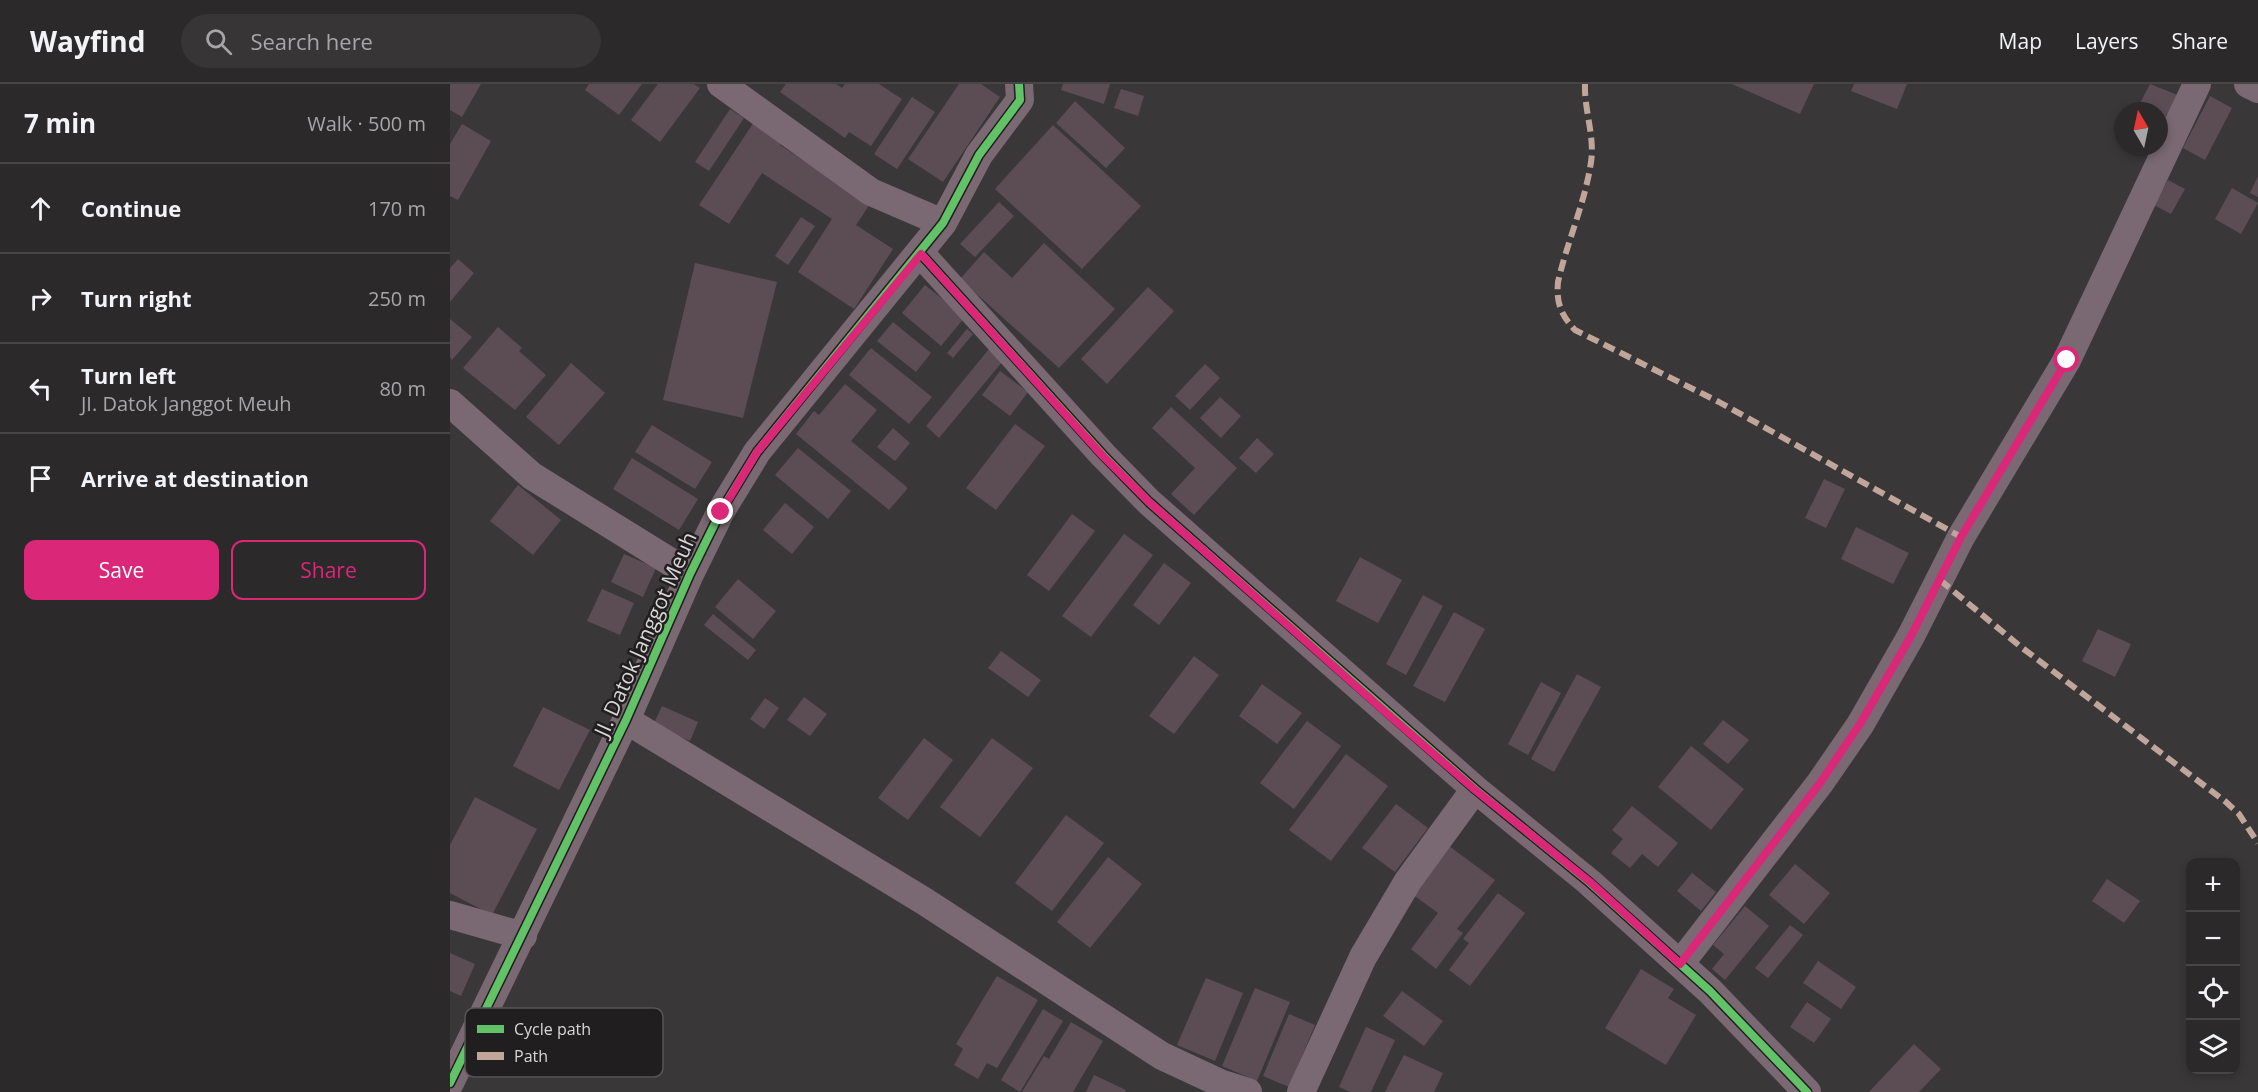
<!DOCTYPE html>
<meta charset="utf-8">
<style>
body{margin:0;font-family:"Open Sans",sans-serif;background:#383537;color:#f1f3f6}
.controls{position:absolute;right:18px;bottom:18px;display:grid;overflow:hidden;border-radius:12px;box-shadow:0 3px 9px #0003}
.controls button{width:54px;height:54px;display:grid;place-items:center;padding:0;border:0;border-bottom:2px solid #484547;background:#2c292b;color:#f1f3f6;font:30px sans-serif}
.compass{position:absolute;left:1664px;top:18px;width:54px;height:54px;border-radius:50%;background:#2c292b;box-shadow:0 3px 9px #0003;rotate:351deg}
.stop{position:absolute;width:18px;height:18px;margin:-14px;border:4px solid #db2777;border-radius:50%;background:#fff}
.stop.end{background:#db2777;border-color:#fff;box-shadow:0 2px 6px #0008}
.list{margin:0;padding:0;list-style:none}
h2{display:flex;justify-content:space-between;align-items:center;height:78px;margin:0;padding:0 24px;font-size:26px}
h2 small{font-size:20px;font-weight:400;color:#a6a6a9}
.list li{display:grid;grid-template-columns:39px 1fr auto;gap:18px;align-items:center;box-sizing:border-box;height:90px;padding:0 24px;border-top:2px solid #484547}
.list b{display:block;font-size:22px;white-space:nowrap}
.list p{margin:0;font-size:20px;white-space:nowrap;color:#a6a6a9}
.list em{font-size:20px;font-style:normal;color:#a6a6a9}
.actions{display:flex;gap:12px;padding:18px 24px}
.actions a{flex:1;padding:14px 0;border:2px solid #db2777;border-radius:12px;text-align:center;font-size:21px;color:#db2777}
.actions .main{background:#db2777;color:#fff}
.icon{flex:none;width:33px;height:33px;fill:none;stroke:currentColor;stroke-width:2;stroke-linecap:round;stroke-linejoin:round}
.map{position:relative;flex:none;width:1808px;height:1008px;overflow:hidden}
header{display:flex;align-items:center;gap:36px;box-sizing:border-box;height:84px;padding:0 30px;background:#2c292b;border-bottom:2px solid #484547}
header strong{font-size:28px}
nav{display:flex;gap:33px;margin-inline-start:auto;font-size:21px}
.search{width:420px;height:54px;background:#383537;display:flex;align-items:center;gap:15px;box-sizing:border-box;padding:0 21px;border-radius:33px;color:#a6a6a9;font-size:22px}
main{display:flex}
aside{flex:1;background:#2c292b}
.map>svg:first-child{display:block}
.building{fill:#5c4d55}
.lines{fill:none;stroke-linecap:round;stroke-linejoin:round}
.minor{stroke:#7a6972;stroke-width:28}
.quiet{stroke:#c0a59a;stroke-width:6;stroke-dasharray:12 6;stroke-linecap:butt}
.cycleway-casing{stroke:#211e1f;stroke-width:11}
.cycleway{stroke:#61c268;stroke-width:8}
.route{stroke:#db2777;stroke-width:8}
.labels{text-anchor:middle;dominant-baseline:central;stroke-width:5;stroke-linejoin:round;paint-order:stroke}
.street-label{font-size:21px;fill:#d9d6d7;stroke:#211e1f}
.key{fill:#211e1f;stroke:#585556;stroke-width:1.5}
.key-label{font-size:16px;fill:#d9d6d7}
</style>
<header>
<strong>Wayfind</strong>
<div class="search"><svg class="icon" aria-label="search" viewBox="0 0 24 24"><circle cx="10" cy="10" r="6"/><path d="M15 15l6 6"/></svg>Search here</div>
<nav><a>Map</a><a>Layers</a><a>Share</a></nav>
</header>
<main>
<aside>
<h2>7 min<small>Walk · 500 m</small></h2>
<ul class="list">
<li><svg class="icon" aria-label="ahead" viewBox="0 0 24 24"><path d="M12 20V5M6 11l6-6 6 6"/></svg><div><b>Continue</b></div><em>170 m</em></li>
<li><svg class="icon" aria-label="right" viewBox="0 0 24 24"><path d="M7 20v-9h11M14 6l5 5-5 5"/></svg><div><b>Turn right</b></div><em>250 m</em></li>
<li><svg class="icon" aria-label="left" viewBox="0 0 24 24"><path d="M17 20v-9H6M10 6l-5 5 5 5"/></svg><div><b>Turn left</b><p>JI. Datok Janggot Meuh</p></div><em>80 m</em></li>
<li><svg class="icon" aria-label="arrive" viewBox="0 0 24 24"><path d="M6 21V4h12l-3 4 3 4H6"/></svg><div><b>Arrive at destination</b></div></li>
</ul>
<div class="actions"><a class="main">Save</a><a>Share</a></div>
</aside>
<div class="map">
<svg width="1808" height="1008" viewBox="0 0 1808 1008">
<rect width="100%" height="100%" fill="#3a3739"/>
<!-- building -->
<path class="building" d="M0,0h31l-19,33 -12,-7z
M139,0h53l-23,31 -34,-25z
M208,0h36l6,4 -40,54 -29,-22z
M336,0h50l6,4 3,-4h34l23,15 -31,47 -22,-14 -4,6 -65,-46z
M509,0h22l19,13 -57,85 -35,-23z
M613,0h47l-6,20 -43,-14z
M1282,0h82l-14,30z
M1404,0h53l-10,25 -46,-18z
M1700,0l30,12 -21,42v-27h-23z
M671,5l23,7 -6,20 -24,-8z
M1760,12l22,12 -27,52 -22,-12z
M462,13l23,15 -38,57 -23,-15z
M625,17l50,47 -19,20 -50,-45z
M280,25l14,9 -35,53 -14,-9z
M304,38l29,19 -3,4 90,59 -14,21 37,24 -39,60 -56,-37 34,-53 -70,-46 -33,51 -30,-19z
M12,40l29,17 -33,59 -8,-4v-52z
M603,41l88,81 -59,63 -87,-80z
M1808,92v21l-8,-4z
M1718,96l17,9 -14,25 -17,-9z
M1782,104l26,15 -17,31 -26,-15z
M549,118l15,14 -39,41 -15,-13z
M351,133l14,9 -27,39 -13,-9z
M594,159l71,66 -56,59 -99,-89 24,-27 28,26z
M8,175l16,14 -24,29v-34z
M245,179l82,19 -34,136 -80,-18z
M475,201l40,32 -24,29 -39,-33z
M698,203l26,24 -67,73 -26,-25z
M0,235l22,18 -20,23 -2,-3z
M443,238l38,31 -15,19 -39,-31z
M48,243l24,21 -3,3 27,24 -31,35 -52,-42z
M517,245l6,5 -20,24 -6,-5z
M544,259l14,12 -69,83 -13,-12z
M421,264l61,49 -23,27 -60,-49z
M121,279l34,30 -46,52 -33,-28z
M755,280l15,14 -30,32 -15,-14z
M550,287l28,21 -18,24 -28,-21z
M395,300l32,26 -26,31 57,47 -19,22 -93,-76 18,-23 5,4z
M770,313l21,19 -20,22 -21,-20z
M721,323l66,61 -43,47 -23,-21 24,-26 -43,-40z
M565,340l30,22 -49,64 -30,-22z
M202,341l60,37 -17,27 -60,-37z
M443,344l17,15 -15,18 -18,-14z
M807,354l17,16 -18,19 -17,-15z
M348,364l53,43 -23,28 -53,-44z
M182,374l66,41 -19,31 -66,-41z
M1374,395l21,10 -19,39 -21,-10z
M68,401l43,35 -28,35 -43,-34z
M335,419l29,24 -22,27 -29,-24z
M622,430l23,17 -46,60 -22,-16z
M1406,443l53,26 -16,31 -52,-25z
M674,450l29,21 -62,82 -29,-21z
M174,470l32,14 -13,29 -32,-15z
M910,473l42,23 -24,43 -42,-22z
M714,479l27,20 -32,42 -26,-20z
M288,495l38,32 -23,28 -38,-32z
M152,505l32,14 -14,32 -33,-14z
M973,511l20,11 -37,69 -20,-11z
M1004,528l31,17 -40,73 -32,-16z
M263,530l43,36 -8,10 -44,-35z
M1648,545l33,15 -16,33 -33,-16z
M551,567l40,29 -13,17 -40,-29z
M744,572l25,19 -45,59 -25,-18z
M1127,590l24,13 -47,85 -23,-13z
M1091,598l20,11 -33,62 -20,-11z
M812,600l40,29 -25,31 -38,-28z
M354,613l23,17 -17,22 -23,-16z
M315,614l14,10 -15,21 -14,-10z
M212,622l36,16 -8,19 -37,-16z
M93,623l47,23 -31,60 -46,-24z
M1273,636l26,20 -21,24 -25,-20z
M857,637l34,25 -47,63 -34,-26z
M474,654l29,22 -45,60 -30,-22z
M542,654l41,30 -53,69 -40,-30z
M1241,662l53,43 -33,41 -53,-43z
M896,670l42,32 -57,75 -42,-31z
M25,713l62,32 -45,86 -42,-22v-48z
M946,720l32,24 -33,44 -33,-24z
M1182,722l46,37 -20,24 -16,-13 -12,14 -19,-15 12,-14 -11,-9z
M616,731l38,28 -52,68 -37,-28z
M999,762l46,34 -38,49 6,4 -27,36 -25,-20 27,-36 -26,-19z
M658,773l34,27 -52,64 -33,-26z
M1345,780l35,29 -26,31 -35,-29z
M1242,789l24,19 -15,19 -24,-20z
M1657,795l33,22 -16,22 -32,-22z
M1048,809l27,20 -55,73 -21,-16 20,-27 -6,-4z
M1295,822l24,20 -44,54 -13,-11 12,-15 -11,-9z
M1340,841l13,10 -35,43 -13,-10z
M0,869l25,11 -14,32 -11,-5z
M1368,877l38,26 -15,22 -38,-26z
M1191,885l33,20 -6,9 28,17 -30,50 -61,-37z
M547,892l41,24 -41,68 -10,-5 -9,16 -24,-14 9,-16 -7,-5z
M756,894l37,15 -28,68 -38,-16z
M805,904l35,14 -33,79 -35,-15z
M952,907l41,30 -19,25 -41,-30z
M1357,918l24,17 -17,24 -24,-16z
M593,925l20,12 -43,71 -19,-12z
M839,930l26,11 -26,62 -26,-11z
M621,938l32,19 -30,51h-51l22,-36 5,3z
M916,943l29,13 -24,52h-21l-11,-5z
M1464,960l27,25 -22,23h-50z
M954,971l39,18 -9,19h-49z
M644,991l32,15 -1,2h-39z"/>
<g class="lines">
<!-- minor -->
<path class="minor" d="M271,0l150,108 72,31
M1798,0l10,5
M471,170l182,201 46,47 326,287 114,93 121,109 97,101
M0,319l82,73 158,98
M176,636l298,181 238,155 58,27 28,9
M0,831l73,21
M1230,880l140,-181 40,-58 51,-89 50,-99 106,-177 130,-276
M0,999l176,-363 64,-146 31,-63 36,-59 186,-229 36,-68 41,-55 -1,-16
M851,1008l62,-135 45,-76 67,-92"/>
<!-- quiet -->
<path class="quiet" d="M1135,0c-1,26 10,52 6,78 -6,41 -24,80 -33,120 -2,21 3,33 17,48l144,72 242,135
M1490,496l81,67 205,155 13,12 19,29"/>
<defs>
<path id="cycleway" d="M471,170l182,201 46,47 326,287 114,93 121,109 97,101
M0,999l176,-363 64,-146 31,-63 36,-59 186,-229 36,-68 41,-55 -1,-16"/>
</defs>
<!-- cycleway casing -->
<use href="#cycleway" class="cycleway-casing"/>
<!-- cycleway -->
<use href="#cycleway" class="cycleway"/>
</g>
<g class="lines">
<!-- route -->
<path class="route" d="M271,428l36,-60 164,-198 181,201 47,47 233,207 92,80 116,93 90,82 140,-181 40,-59 51,-88 50,-99 106,-177"/>
</g>
<g class="labels">
<!-- street labels -->
<g class="street-label">
<text transform="translate(195 550) rotate(-66)">JI. Datok Janggot Meuh</text>
</g>
</g>
<!-- legend -->
<rect x="15" y="924" width="198" height="69" rx="9" class="key"/>
<rect x="27" y="941" width="27" height="8" fill="#61c268"/>
<rect x="27" y="968" width="27" height="8" fill="#c0a59a"/>
<g class="key-label">
<text x="64" y="951">Cycle path</text>
<text x="64" y="978">Path</text>
</g>
</svg>
<div class="controls">
<button>+</button>
<button>−</button>
<button><svg class="icon" aria-label="locate" viewBox="0 0 24 24"><circle cx="12" cy="12" r="6"/><path d="M12 2v4M12 18v4M2 12h4M18 12h4"/></svg></button>
<button><svg class="icon" aria-label="layers" viewBox="0 0 24 24"><path d="M12 4l9 5-9 5-9-5zM3 14l9 5 9-5"/></svg></button>
</div>
<svg class="compass" viewBox="-18 -18 36 36"><path d="M0-13l5 13h-10z" fill="#e53935"/><path d="M0 13l5-13h-10z" fill="#a6a6a9"/></svg>
<div class="stop" style="left:1617px;top:276px"></div>
<div class="stop end" style="left:271px;top:428px"></div>
</div>
</main>
